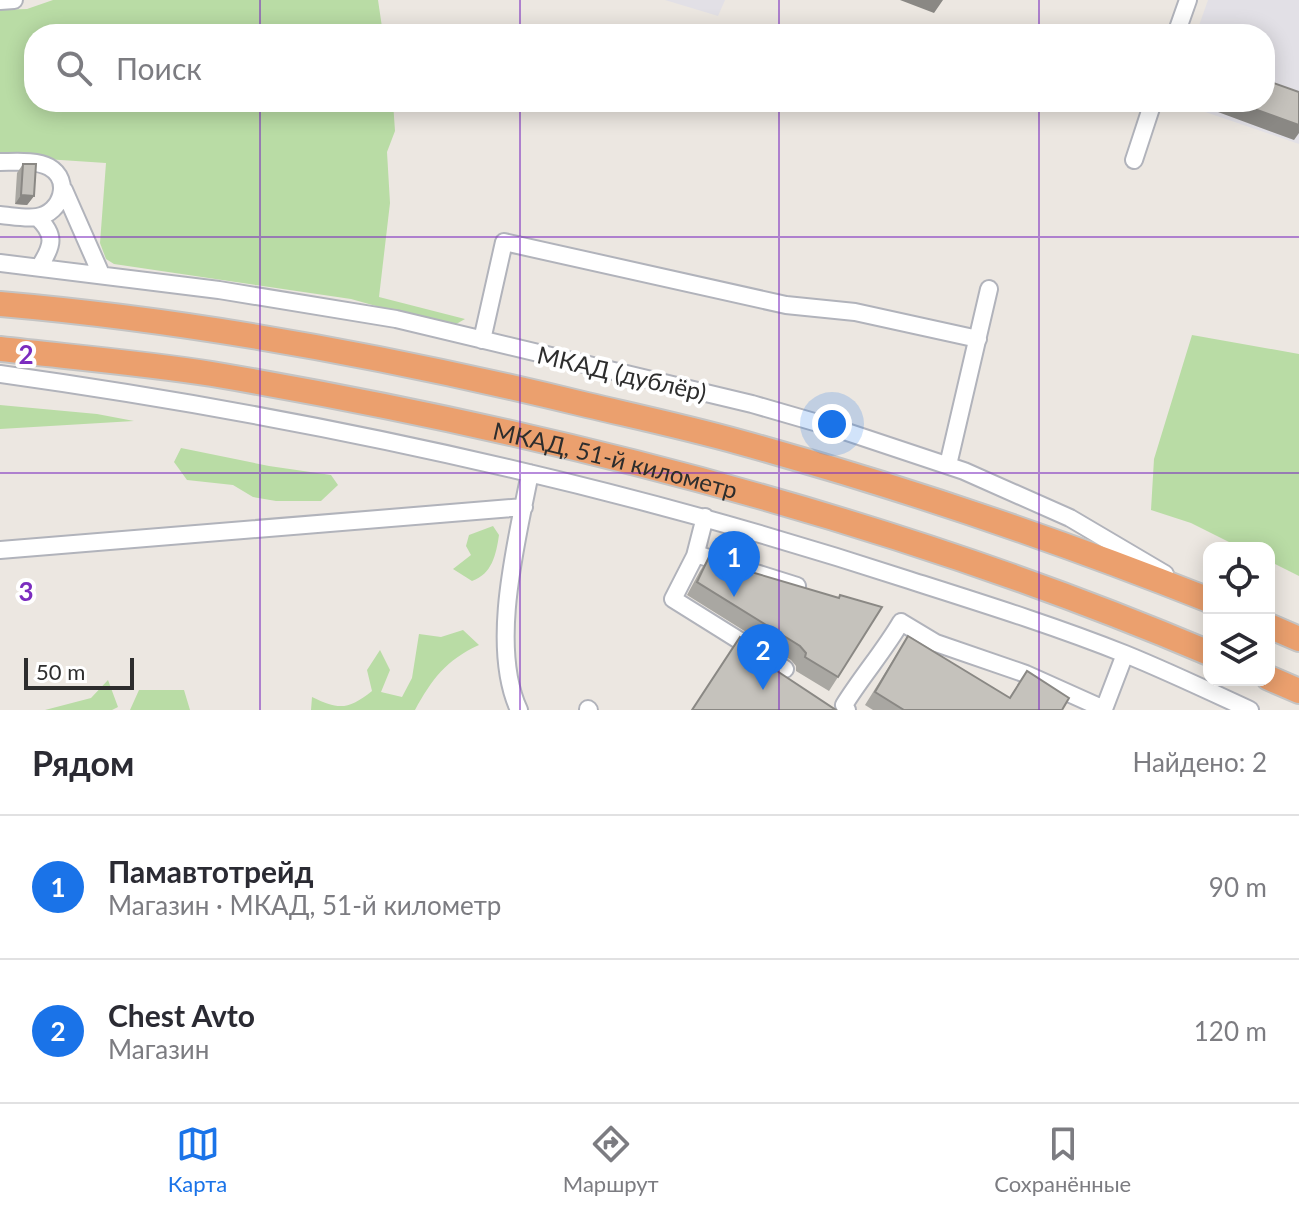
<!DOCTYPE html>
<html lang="ru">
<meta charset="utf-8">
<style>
body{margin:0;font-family:Lato,sans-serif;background:#f7f7f7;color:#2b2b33}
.controls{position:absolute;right:24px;bottom:24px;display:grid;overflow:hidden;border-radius:16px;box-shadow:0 4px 20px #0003}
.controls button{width:72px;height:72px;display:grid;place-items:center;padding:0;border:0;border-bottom:2px solid #e1e1e2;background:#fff;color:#2b2b33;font:40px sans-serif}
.scale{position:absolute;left:24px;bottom:20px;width:110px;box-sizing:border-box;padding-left:8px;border:4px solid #2d2d2d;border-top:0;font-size:22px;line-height:28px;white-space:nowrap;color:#2d2d2d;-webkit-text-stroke:6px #fff;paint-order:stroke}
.you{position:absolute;left:832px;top:424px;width:28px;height:28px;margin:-20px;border:6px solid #fff;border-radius:50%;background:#1a73e8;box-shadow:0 0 0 12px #1a73e833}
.badge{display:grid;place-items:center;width:52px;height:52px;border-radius:50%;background:#1a73e8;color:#fff;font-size:26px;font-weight:700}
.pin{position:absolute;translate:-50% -66px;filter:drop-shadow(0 2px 4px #0008)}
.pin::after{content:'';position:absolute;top:42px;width:28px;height:24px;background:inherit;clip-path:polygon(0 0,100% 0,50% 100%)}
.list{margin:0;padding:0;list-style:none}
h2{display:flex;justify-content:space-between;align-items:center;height:104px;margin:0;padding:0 32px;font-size:34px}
h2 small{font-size:26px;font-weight:400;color:#7c7c81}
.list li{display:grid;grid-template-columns:52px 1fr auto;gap:24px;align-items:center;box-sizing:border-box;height:144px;padding:0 32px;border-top:2px solid #e1e1e2}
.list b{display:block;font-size:30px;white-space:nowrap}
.list p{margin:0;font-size:26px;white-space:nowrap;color:#7c7c81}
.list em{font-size:26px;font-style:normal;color:#7c7c81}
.icon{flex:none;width:44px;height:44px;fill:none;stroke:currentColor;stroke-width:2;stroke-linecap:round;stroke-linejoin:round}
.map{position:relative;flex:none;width:1299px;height:710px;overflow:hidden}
.search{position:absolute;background:#fff;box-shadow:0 4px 20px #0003;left:24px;right:24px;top:24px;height:88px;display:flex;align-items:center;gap:20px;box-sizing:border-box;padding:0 28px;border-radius:32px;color:#7c7c81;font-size:30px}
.sheet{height:392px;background:#fff}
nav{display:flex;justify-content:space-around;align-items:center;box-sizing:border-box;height:112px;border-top:2px solid #e1e1e2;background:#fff;font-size:22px;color:#7c7c81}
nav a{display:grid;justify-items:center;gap:4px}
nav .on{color:#1a73e8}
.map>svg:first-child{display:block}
.industrial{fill:#e2e0e6}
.green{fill:#b9dca5}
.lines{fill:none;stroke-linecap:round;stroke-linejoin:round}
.minor-casing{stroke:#b1b3bb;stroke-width:20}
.highway-casing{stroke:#c4c4c4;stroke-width:28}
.minor{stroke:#fff;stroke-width:16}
.highway{stroke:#eba06e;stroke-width:24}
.wall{fill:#a9a7a2}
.shaded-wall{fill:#8a8884}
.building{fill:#c5c2bc;stroke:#8a8884;stroke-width:2}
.grid{fill:none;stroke:#7b2cbf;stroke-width:2;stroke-opacity:0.55}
.labels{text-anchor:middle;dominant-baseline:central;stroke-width:8;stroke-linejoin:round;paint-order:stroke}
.street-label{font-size:24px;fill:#2d2d2d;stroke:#fff}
.grid-label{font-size:26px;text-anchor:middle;font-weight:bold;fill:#7b2cbf;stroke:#fff;stroke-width:8;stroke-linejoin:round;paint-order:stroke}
</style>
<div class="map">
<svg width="1299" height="710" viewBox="0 0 1299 710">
<rect width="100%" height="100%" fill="#ece7e1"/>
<!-- industrial -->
<path class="industrial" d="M665,0h60l-7,16z
M1208,0h91v144l-123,-42h89v-68h-69z"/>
<!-- green -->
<path class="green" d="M53,0h325l5,34h-349v68h359l2,29 -8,21 3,51 -11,94 86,22 -14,8 -100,-28 -237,-35 -8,-5 -6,-16 6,-80 -106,-7v-146l27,-1z
M1192,335l107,19v222l-30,-15v-13h-28l-50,-25 -40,-13 3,-51z
M0,405l97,9 37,7 -134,8z
M181,448l88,18 62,9 7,10 -17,16h-45l-23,-4 -20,-12 -46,-5 -13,-18z
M493,526l6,9c-3,20 -7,39 -27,46l-19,-12 18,-14 -5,-9 3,-11z
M463,630l16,15c-33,15 -47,34 -64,65h-104l1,-13c27,13 36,13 60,-6l-5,-21 13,-20 10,20 -9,22 21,5 10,-19 7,-44 22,3z
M108,680l10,27 -6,3h-67l46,-12z
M139,690h45l6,20h-60z"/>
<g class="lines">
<defs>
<path id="minor" d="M0,1l14,-1
M1176,34l12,-34
M1134,160l19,-58
M0,162c15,0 36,-2 49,5 23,13 13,46 -12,50 -11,2 -25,-1 -37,-2
M64,190l37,84
M37,217c19,18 16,28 3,49
M0,263l219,27 177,29 356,85 83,24 129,43 106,47 95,56
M482,340l22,-98 282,63 69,7 123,27
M0,374c308,43 613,109 909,206 72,23 146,46 216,74 42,17 84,37 125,56
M948,465l41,-176
M705,517l-10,39 -22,43 112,70
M0,550l524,-43
M696,554l101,32
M588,709l1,1
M519,710c-30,-64 -2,-170 11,-237
M847,710l-3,-5c18,-29 40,-54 57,-83l35,21 90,31 78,35 21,-55"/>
<g id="highway">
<path d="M0,304c198,17 394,54 587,101 51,12 102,23 152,37 160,44 316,97 470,158"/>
<path id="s1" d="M0,349c70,8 142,14 212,25 340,58 679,144 997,279"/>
<path d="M1269,626l30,13"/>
<path d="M1269,678l30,13"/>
</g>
</defs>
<!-- minor casing -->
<use href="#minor" class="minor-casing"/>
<!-- highway casing -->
<use href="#highway" class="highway-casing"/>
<!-- minor -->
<use href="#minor" class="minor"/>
<!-- highway -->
<use href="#highway" class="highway"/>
</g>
<!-- wall -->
<path class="wall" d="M23,164l11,32 -7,9 -12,-1 2,-31z
M709,557l32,12 97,29 2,-3 -2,82 -9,14 -33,-20v-5l-5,-6 -104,-65 13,-24z
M908,636l101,62 18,-27 35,39h-189l-8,-5z"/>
<!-- shaded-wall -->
<path class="shaded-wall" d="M900,0h43l-9,13z
M1225,102h10l64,23v8l-5,7 -76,-28z
M21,195l13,1 -7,9 -12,-1z"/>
<!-- building -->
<path class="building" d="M1265,80l34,12v33l-64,-23h30z
M23,164h13l-2,32 -13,-1z
M709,557l31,6 1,6 98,29 1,-3 42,12 -44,70 -33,-20 1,-4 -6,-7 -103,-64z
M908,636l102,62 17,-27 42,27 -7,12h-158l-29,-18z
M740,637l32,21 -4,7 68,45h-144z"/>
<!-- grid -->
<path class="grid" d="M260,0v34M520,0v34M779,0v34M1039,0v34M260,102v608M520,102v608M779,102v608M1039,102v608M0,237h1299M0,473h1299"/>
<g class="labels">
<!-- street labels -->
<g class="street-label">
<text transform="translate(622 373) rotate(13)">МКАД (дублёр)</text>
<text stroke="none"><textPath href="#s1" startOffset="626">МКАД, 51-й километр</textPath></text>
</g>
</g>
<g class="grid-label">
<text x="26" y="364">2</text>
<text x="26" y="601">3</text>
</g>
</svg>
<div class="controls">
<button><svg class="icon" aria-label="locate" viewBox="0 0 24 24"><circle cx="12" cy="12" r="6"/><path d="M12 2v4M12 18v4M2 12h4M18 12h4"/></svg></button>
<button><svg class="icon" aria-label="layers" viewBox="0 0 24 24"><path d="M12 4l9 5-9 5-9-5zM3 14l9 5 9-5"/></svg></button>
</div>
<div class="scale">50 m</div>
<div class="you"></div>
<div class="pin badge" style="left:734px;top:597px">1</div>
<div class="pin badge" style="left:763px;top:690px">2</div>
<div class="search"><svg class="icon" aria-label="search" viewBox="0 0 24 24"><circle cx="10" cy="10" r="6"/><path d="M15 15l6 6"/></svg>Поиск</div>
</div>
<section class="sheet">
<h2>Рядом<small>Найдено: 2</small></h2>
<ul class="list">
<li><span class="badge">1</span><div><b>Памавтотрейд</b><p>Магазин · МКАД, 51-й километр</p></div><em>90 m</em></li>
<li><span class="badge">2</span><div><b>Chest Avto</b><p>Магазин</p></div><em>120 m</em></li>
</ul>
</section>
<nav>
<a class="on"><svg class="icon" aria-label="map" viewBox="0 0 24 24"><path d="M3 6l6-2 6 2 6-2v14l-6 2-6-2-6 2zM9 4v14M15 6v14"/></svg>Карта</a>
<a><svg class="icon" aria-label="directions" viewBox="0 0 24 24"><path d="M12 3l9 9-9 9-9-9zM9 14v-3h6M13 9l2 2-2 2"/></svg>Маршрут</a>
<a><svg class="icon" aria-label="saved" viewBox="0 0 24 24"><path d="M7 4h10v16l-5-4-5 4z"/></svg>Сохранённые</a>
</nav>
